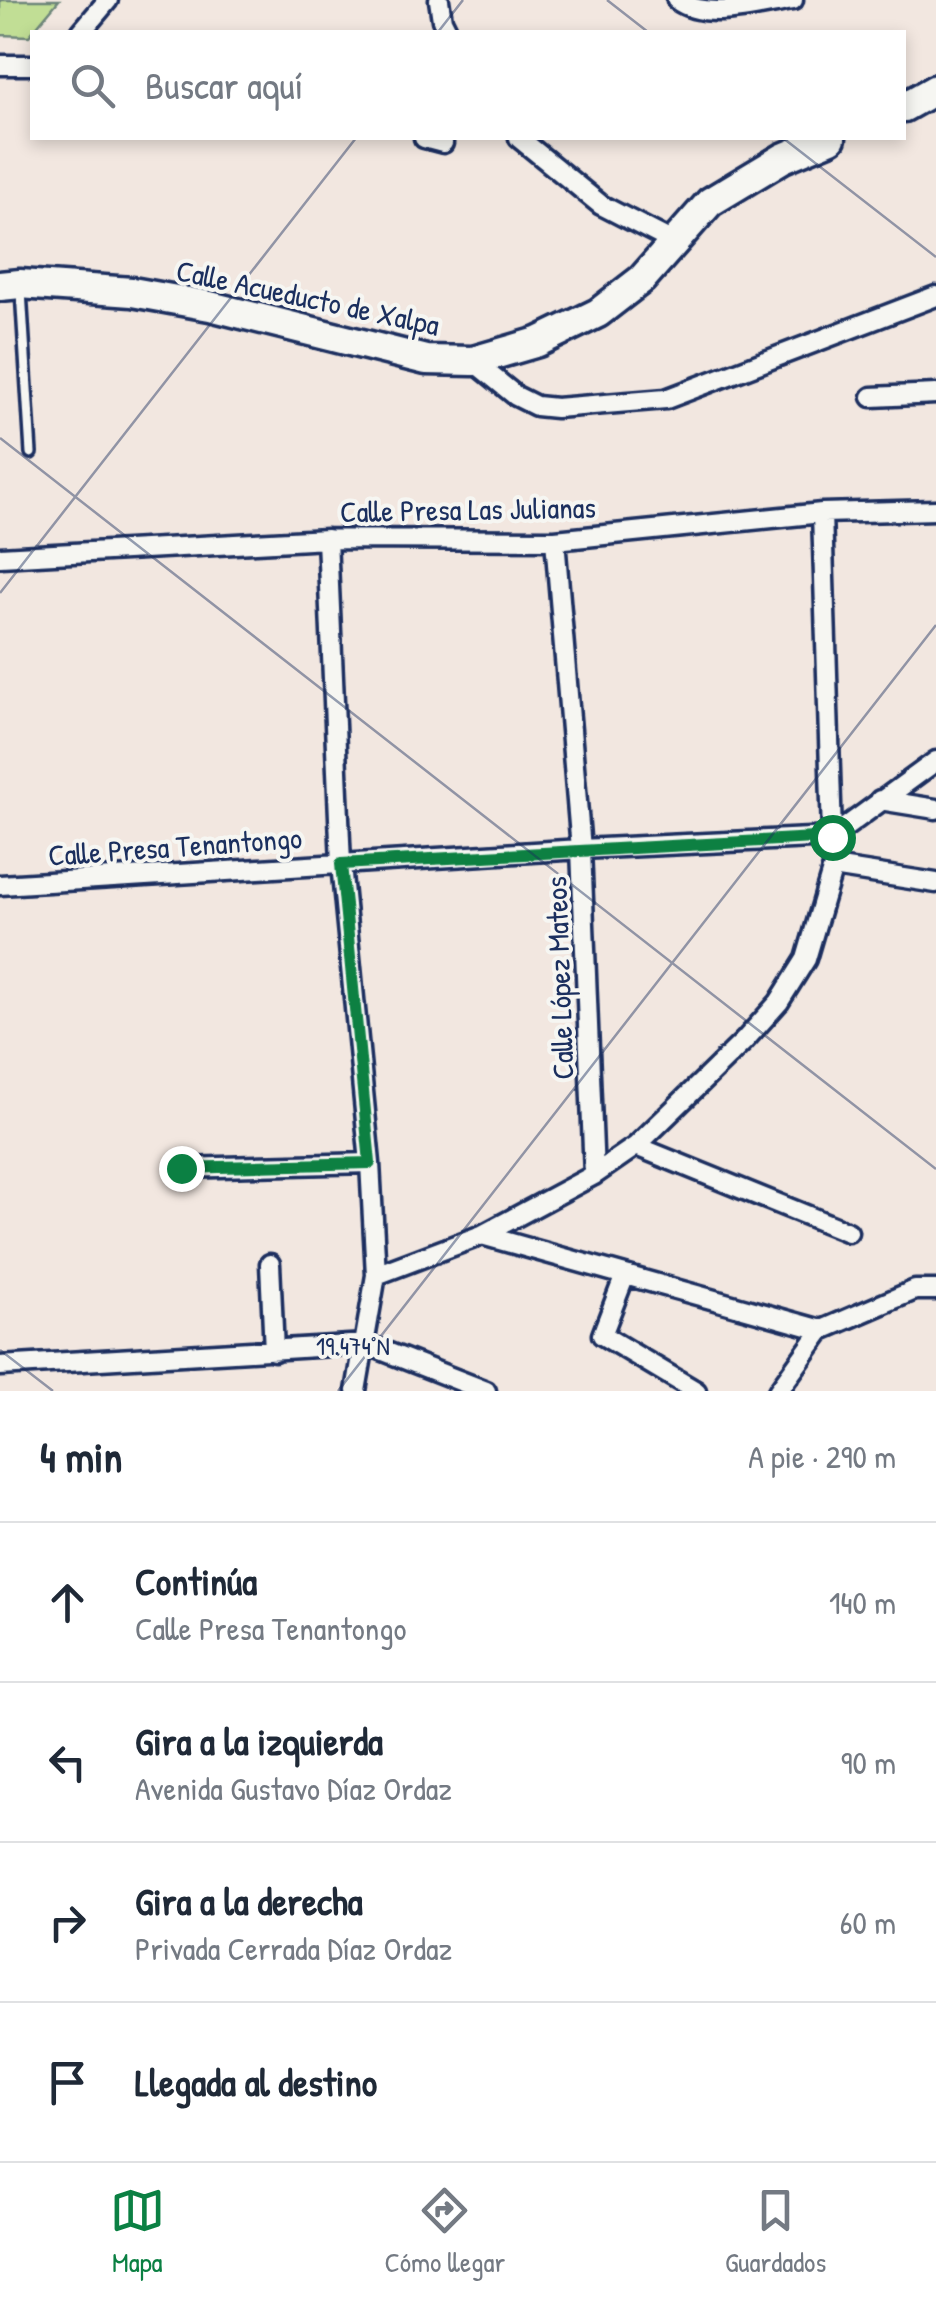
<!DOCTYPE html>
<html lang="es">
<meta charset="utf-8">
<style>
body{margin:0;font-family:"Patrick Hand",sans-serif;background:#f2f2f3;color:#1f2937}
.stop{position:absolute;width:30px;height:30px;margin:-22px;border:8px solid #0b8043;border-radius:50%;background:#fff}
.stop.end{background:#0b8043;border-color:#fff;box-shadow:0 2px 10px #0008}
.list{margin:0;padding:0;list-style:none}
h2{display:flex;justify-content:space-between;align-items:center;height:130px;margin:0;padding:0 40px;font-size:42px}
h2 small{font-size:32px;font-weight:400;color:#747a83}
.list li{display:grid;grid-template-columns:65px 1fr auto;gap:30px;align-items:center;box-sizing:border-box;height:160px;padding:0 40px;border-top:2px solid #e0e1e3}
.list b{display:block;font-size:38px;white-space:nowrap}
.list p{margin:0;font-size:32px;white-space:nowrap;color:#747a83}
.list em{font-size:32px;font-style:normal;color:#747a83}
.icon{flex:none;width:55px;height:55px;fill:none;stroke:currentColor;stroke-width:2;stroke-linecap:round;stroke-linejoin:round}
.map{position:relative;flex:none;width:936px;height:1391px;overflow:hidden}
.search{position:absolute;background:#fff;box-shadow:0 5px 15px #0003;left:30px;right:30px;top:30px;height:110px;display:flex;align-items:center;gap:25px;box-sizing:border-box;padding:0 35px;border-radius:0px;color:#747a83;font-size:38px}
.sheet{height:770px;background:#fff}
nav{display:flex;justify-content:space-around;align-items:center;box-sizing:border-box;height:140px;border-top:2px solid #e0e1e3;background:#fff;font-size:28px;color:#747a83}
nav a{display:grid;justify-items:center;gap:5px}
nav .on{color:#0b8043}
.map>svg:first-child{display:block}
.green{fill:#c1de95;stroke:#6e867a;stroke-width:2.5}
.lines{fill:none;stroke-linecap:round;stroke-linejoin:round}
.lane-casing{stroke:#1b2f5e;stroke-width:16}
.street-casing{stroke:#1b2f5e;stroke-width:25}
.secondary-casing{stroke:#1b2f5e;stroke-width:35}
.lane{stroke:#f6f6f2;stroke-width:9}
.street{stroke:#f6f6f2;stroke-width:18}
.secondary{stroke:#f6f6f2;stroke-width:28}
.route{stroke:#0b8043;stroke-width:12}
.ticks{fill:none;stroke:#1b2f5e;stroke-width:2.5;stroke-opacity:0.45}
.labels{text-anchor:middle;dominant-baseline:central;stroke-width:8;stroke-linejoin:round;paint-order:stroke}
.street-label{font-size:30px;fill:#1b2f5e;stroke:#f6f6f2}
.ticks-label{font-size:25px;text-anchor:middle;fill:#1b2f5e;stroke:#f6f6f2;stroke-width:8;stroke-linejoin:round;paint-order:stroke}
</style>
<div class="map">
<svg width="936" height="1391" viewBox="0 0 936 1391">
<rect width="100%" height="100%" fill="#f2e7e0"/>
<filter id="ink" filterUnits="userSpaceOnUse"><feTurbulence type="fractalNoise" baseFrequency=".01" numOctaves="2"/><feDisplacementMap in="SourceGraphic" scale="20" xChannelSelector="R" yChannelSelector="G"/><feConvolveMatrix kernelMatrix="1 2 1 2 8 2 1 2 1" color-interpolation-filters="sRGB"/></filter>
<g filter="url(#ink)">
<!-- green -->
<path class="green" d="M0,0h59l-30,36 -29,-1z"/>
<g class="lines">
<defs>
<path id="lane" d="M21,291l10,162"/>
<path id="street" d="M439,0l3,20 6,12
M677,0c29,22 83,5 116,0
M81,32l27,-32
M0,65h32
M424,138l19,5
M519,138l82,67 72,37
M473,361l43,35 20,10 20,2 110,-9 270,-103
M872,397l64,-3
M327,539l14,325 29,299 6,112 -20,116
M555,540l26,309 13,326
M0,557l327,-18 228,1 267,-27 114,-3
M880,800l56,9
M832,837l104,-76
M833,867l103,16
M0,885l581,-36 251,-12
M636,1146l212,86
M181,1168l189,-5
M482,1235l340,95
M270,1264l4,87
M376,1275l106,-40 112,-60 42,-29 108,-105 35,-39 27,-43 27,-92 -11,-354
M625,1275l-23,60 94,56
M0,1366l366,-22 120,47
M778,1391l44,-61 93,-40h21"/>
<path id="secondary" d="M904,107l32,-18
M0,286l20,-2 112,8 78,14 216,54 47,1 65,-19 60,-29 44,-34 68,-77 73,-44 48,-20"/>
</defs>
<!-- lane casing -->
<use href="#lane" class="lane-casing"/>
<!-- street casing -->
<use href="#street" class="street-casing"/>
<!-- secondary casing -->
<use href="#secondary" class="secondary-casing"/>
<!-- lane -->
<use href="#lane" class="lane"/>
<!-- street -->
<use href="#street" class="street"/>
<!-- secondary -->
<use href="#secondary" class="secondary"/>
</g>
</g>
<g class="lines" filter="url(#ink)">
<!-- route -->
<path class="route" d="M181,1168l189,-5 -29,-299 491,-27"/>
</g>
<!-- ticks -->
<path class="ticks" d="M607,0l41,32M438,32l25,-32M783,138l153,119M0,438l936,731M0,593l356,-455M0,1350l53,41M338,1391l598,-766"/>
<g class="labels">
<!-- street labels -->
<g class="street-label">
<text transform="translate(308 297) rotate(12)">Calle Acueducto de Xalpa</text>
<text transform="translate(468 509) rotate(-1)">Calle Presa Las Julianas</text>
<text transform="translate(175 846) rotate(-4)">Calle Presa Tenantongo</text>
<text transform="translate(559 978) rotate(-92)">Calle López Mateos</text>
</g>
</g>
<g class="ticks-label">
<text x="353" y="1355">19.474°N</text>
</g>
</svg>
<div class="stop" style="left:832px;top:837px"></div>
<div class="stop end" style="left:181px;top:1168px"></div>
<div class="search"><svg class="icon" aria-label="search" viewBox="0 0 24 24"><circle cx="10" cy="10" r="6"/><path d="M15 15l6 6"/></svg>Buscar aquí</div>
</div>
<section class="sheet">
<h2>4 min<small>A pie · 290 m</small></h2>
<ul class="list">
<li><svg class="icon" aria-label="ahead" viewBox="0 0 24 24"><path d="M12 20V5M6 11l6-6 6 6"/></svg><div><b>Continúa</b><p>Calle Presa Tenantongo</p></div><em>140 m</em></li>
<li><svg class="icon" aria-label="left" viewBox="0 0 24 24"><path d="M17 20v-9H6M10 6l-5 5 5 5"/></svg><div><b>Gira a la izquierda</b><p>Avenida Gustavo Díaz Ordaz</p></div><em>90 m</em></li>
<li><svg class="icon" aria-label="right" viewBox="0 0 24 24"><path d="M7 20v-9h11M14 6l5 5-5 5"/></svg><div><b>Gira a la derecha</b><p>Privada Cerrada Díaz Ordaz</p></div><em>60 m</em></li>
<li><svg class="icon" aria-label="arrive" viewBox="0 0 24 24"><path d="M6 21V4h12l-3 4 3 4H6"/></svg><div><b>Llegada al destino</b></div></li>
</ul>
</section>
<nav>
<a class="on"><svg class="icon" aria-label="map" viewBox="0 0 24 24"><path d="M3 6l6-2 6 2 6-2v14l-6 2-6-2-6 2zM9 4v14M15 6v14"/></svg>Mapa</a>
<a><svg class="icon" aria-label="directions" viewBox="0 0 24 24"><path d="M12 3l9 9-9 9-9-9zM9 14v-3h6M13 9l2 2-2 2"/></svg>Cómo llegar</a>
<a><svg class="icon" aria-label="saved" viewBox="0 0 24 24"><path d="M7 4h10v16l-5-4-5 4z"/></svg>Guardados</a>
</nav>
